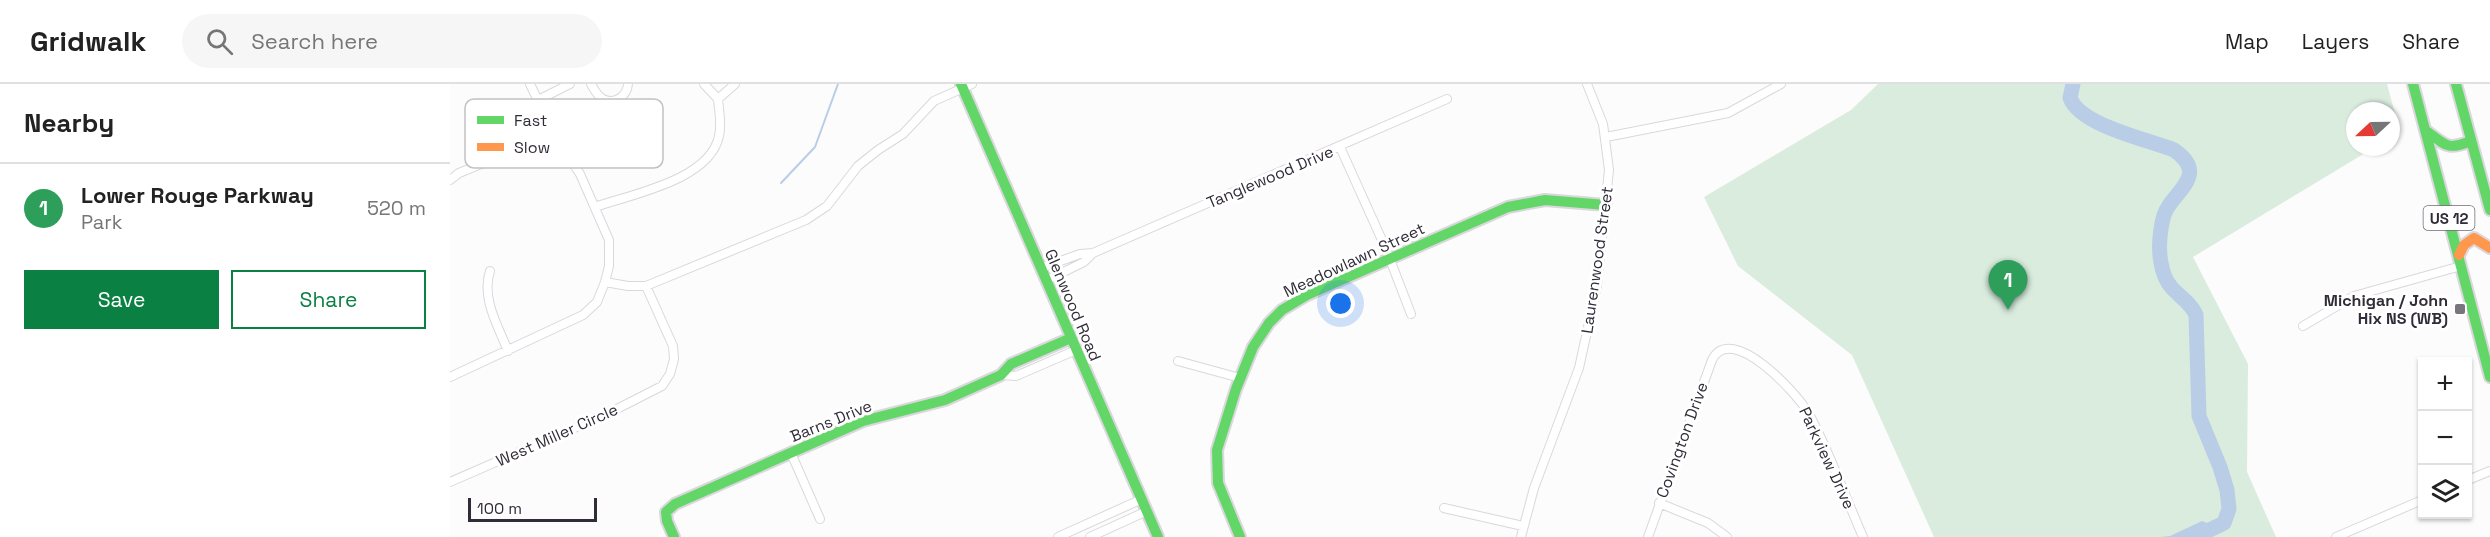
<!DOCTYPE html>
<meta charset="utf-8">
<style>
body{margin:0;font-family:"Space Grotesk",sans-serif;background:#f6f6f6;color:#222}
.controls{position:absolute;right:18px;bottom:18px;display:grid;overflow:hidden;border-radius:0px;box-shadow:0 2px 4px #0004}
.controls button{width:54px;height:54px;display:grid;place-items:center;padding:0;border:0;border-bottom:2px solid #e0e0e0;background:#fff;color:#222;font:30px sans-serif}
.compass{position:absolute;left:1896px;top:18px;width:54px;height:54px;border-radius:50%;background:#fff;box-shadow:0 2px 4px #0004;rotate:248deg}
.scale{position:absolute;left:18px;bottom:15px;width:129px;box-sizing:border-box;padding-left:6px;border:3px solid #312c38;border-top:0;font-size:16px;line-height:21px;white-space:nowrap;color:#312c38;-webkit-text-stroke:4px #fff;paint-order:stroke}
.you{position:absolute;left:891px;top:220px;width:21px;height:21px;margin:-15px;border:4px solid #fff;border-radius:50%;background:#1a73e8;box-shadow:0 0 0 9px #1a73e833}
.badge{display:grid;place-items:center;width:39px;height:39px;border-radius:50%;background:#0b8043;color:#fff;font-size:20px;font-weight:700}
.pin{position:absolute;translate:-50% -50px;filter:drop-shadow(0 2px 3px #0008)}
.pin::after{content:'';position:absolute;top:32px;width:21px;height:18px;background:inherit;clip-path:polygon(0 0,100% 0,50% 100%)}
.list{margin:0;padding:0;list-style:none}
h2{display:flex;justify-content:space-between;align-items:center;height:78px;margin:0;padding:0 24px;font-size:26px}
h2 small{font-size:20px;font-weight:400;color:#767676}
.list li{display:grid;grid-template-columns:39px 1fr auto;gap:18px;align-items:center;box-sizing:border-box;height:90px;padding:0 24px;border-top:2px solid #e0e0e0}
.list b{display:block;font-size:22px;white-space:nowrap}
.list p{margin:0;font-size:20px;white-space:nowrap;color:#767676}
.list em{font-size:20px;font-style:normal;color:#767676}
.actions{display:flex;gap:12px;padding:18px 24px}
.actions a{flex:1;padding:14px 0;border:2px solid #0b8043;border-radius:0px;text-align:center;font-size:21px;color:#0b8043}
.actions .main{background:#0b8043;color:#fff}
.icon{flex:none;width:33px;height:33px;fill:none;stroke:currentColor;stroke-width:2;stroke-linecap:round;stroke-linejoin:round}
.map{position:relative;flex:none;width:2040px;height:453px;overflow:hidden}
header{display:flex;align-items:center;gap:36px;box-sizing:border-box;height:84px;padding:0 30px;background:#fff;border-bottom:2px solid #e0e0e0}
header strong{font-size:28px}
nav{display:flex;gap:33px;margin-inline-start:auto;font-size:21px}
.search{width:420px;height:54px;background:#f6f6f6;display:flex;align-items:center;gap:15px;box-sizing:border-box;padding:0 21px;border-radius:33px;color:#767676;font-size:22px}
main{display:flex}
aside{flex:1;background:#fff}
.map>svg:first-child{display:block}
.green{fill:#d9ecde}
.water{fill:#bacde7}
.lines{fill:none;stroke-linecap:round;stroke-linejoin:round}
.stream{stroke:#bacde7;stroke-width:2}
.river{stroke:#bacde7;stroke-width:15}
.street-casing{stroke:#dad7dd;stroke-width:10}
.fast-casing{stroke:#dad7dd;stroke-width:14}
.slow-casing{stroke:#dad7dd;stroke-width:14}
.street{stroke:#fff;stroke-width:8}
.fast{stroke:#63d668;stroke-width:10}
.slow{stroke:#ff974d;stroke-width:10}
.poi-dot{fill:#78757d;stroke:#fff;stroke-width:2}
.labels{text-anchor:middle;dominant-baseline:central;stroke-width:6;stroke-linejoin:round;paint-order:stroke}
.shield{fill:#fff;stroke:#6f6b74;stroke-width:1.5}
.shield-label{font-size:15px;font-weight:bold;fill:#312c38}
.street-label{font-size:16px;fill:#312c38;stroke:#fff}
.poi-label{font-size:16px;font-weight:bold;fill:#312c38;stroke:#fff;text-anchor:end}
.key{fill:#fff;stroke:#c1c0c3;stroke-width:1.5}
.key-label{font-size:16px;fill:#312c38}
</style>
<header>
<strong>Gridwalk</strong>
<div class="search"><svg class="icon" aria-label="search" viewBox="0 0 24 24"><circle cx="10" cy="10" r="6"/><path d="M15 15l6 6"/></svg>Search here</div>
<nav><a>Map</a><a>Layers</a><a>Share</a></nav>
</header>
<main>
<aside>
<h2>Nearby<small></small></h2>
<ul class="list">
<li><span class="badge" style="background:#2e9e5b">1</span><div><b>Lower Rouge Parkway</b><p>Park</p></div><em>520 m</em></li>
</ul>
<div class="actions"><a class="main">Save</a><a>Share</a></div>
</aside>
<div class="map">
<svg width="2040" height="453" viewBox="0 0 2040 453">
<rect width="100%" height="100%" fill="#fcfcfc"/>
<!-- green -->
<path class="green" d="M1428,0h509l13,48 -9,5v-26h-36v36h20l-182,110 55,107 -1,108 29,65h-342l-82,-182 -114,-89 -34,-69 147,-87z"/>
<!-- water -->
<path class="water" d="M1752,437l13,5 -9,11h-46l10,-1z"/>
<g class="lines">
<!-- stream -->
<path class="stream" d="M331,99l34,-36 23,-63"/>
<!-- river -->
<path class="river" d="M1623,0l-3,14c11,28 77,41 104,52 32,22 7,37 -6,57 -5,7 -6,15 -7,22 -3,18 -2,45 11,59 8,9 19,15 24,27l3,101 21,51 7,23 2,19 -5,14 -29,14"/>
<defs>
<path id="street" d="M141,0c3,5 6,12 12,15 12,6 24,-3 25,-15
M254,0l14,15 17,-15
M88,16l32,-16
M1156,53l122,-24 53,-29
M890,63l46,102 25,65
M0,96l9,-7 95,-39
M145,123c37,-13 115,-27 124,-71 3,-12 0,-24 -1,-37
M591,184l39,-14 13,-1 354,-154
M40,187c-9,27 8,55 18,80
M597,196l37,-18 9,-9
M155,198l23,4h18l160,-66 21,-14 31,-40 20,-16 25,-16 31,-33 38,-17
M1853,242l51,-30 107,-30
M728,277l62,17
M551,291l15,1 60,-26
M0,293l133,-62 14,-13 8,-20 4,-16v-26l-29,-66 -26,-40 -24,-50
M341,369l29,66
M2018,396l22,-9
M0,398l161,-70 51,-26 8,-12 4,-15 -1,-13 -27,-60
M1209,419l49,20 19,14
M994,424l79,18
M608,453l84,-38
M640,453l57,-26
M1071,453l13,-49 45,-120 18,-82 12,-116 -6,-46 -16,-40
M1198,453l64,-177c19,-39 86,34 97,54 21,39 36,82 54,123
M1886,453l86,-37"/>
<path id="fast" d="M511,0l197,453
M1963,0l77,293
M2006,0l34,126
M1975,46c21,15 21,21 46,11
M224,453l-7,-16 -1,-9 9,-8 188,-83 82,-21 56,-25 10,-11 60,-26
M790,453l-22,-54 -1,-33 19,-61 17,-42 16,-24 13,-13 25,-15 201,-88 37,-7 61,5"/>
<path id="slow" d="M2009,171l5,-10 10,-7 16,10"/>
</defs>
<!-- street casing -->
<use href="#street" class="street-casing"/>
<!-- fast casing -->
<use href="#fast" class="fast-casing"/>
<!-- slow casing -->
<use href="#slow" class="slow-casing"/>
<!-- street -->
<use href="#street" class="street"/>
<!-- fast -->
<use href="#fast" class="fast"/>
<!-- slow -->
<use href="#slow" class="slow"/>
</g>
<!-- markers -->
<rect class="poi-dot" x="2004" y="219" width="12" height="12" rx="3"/>
<g class="labels">
<!-- shield labels -->
<rect class="shield" x="1973.5" y="122" width="51" height="24" rx="4.5"/>
<g class="shield-label">
<text x="1999" y="134">US 12</text>
</g>
<!-- street labels -->
<g class="street-label">
<text transform="translate(820 93) rotate(-23)">Tanglewood Drive</text>
<text transform="translate(904 176) rotate(-25)">Meadowlawn Street</text>
<text transform="translate(1147 176) rotate(-82)">Laurenwood Street</text>
<text transform="translate(623 221) rotate(67)">Glenwood Road</text>
<text transform="translate(381 337) rotate(-22)">Barns Drive</text>
<text transform="translate(107 351) rotate(-24)">West Miller Circle</text>
<text transform="translate(1232 356) rotate(-70)">Covington Drive</text>
<text transform="translate(1377 374) rotate(65)">Parkview Drive</text>
</g>
<!-- poi labels -->
<g class="poi-label">
<text x="1998" y="216">Michigan / John<tspan x="1998" dy="18">Hix NS (WB)</tspan></text>
</g>
</g>
<!-- legend -->
<rect x="15" y="15" width="198" height="69" rx="9" class="key"/>
<rect x="27" y="32" width="27" height="8" fill="#63d668"/>
<rect x="27" y="59" width="27" height="8" fill="#ff974d"/>
<g class="key-label">
<text x="64" y="42">Fast</text>
<text x="64" y="69">Slow</text>
</g>
</svg>
<div class="controls">
<button>+</button>
<button>−</button>
<button><svg class="icon" aria-label="layers" viewBox="0 0 24 24"><path d="M12 4l9 5-9 5-9-5zM3 14l9 5 9-5"/></svg></button>
</div>
<svg class="compass" viewBox="-18 -18 36 36"><path d="M0-13l5 13h-10z" fill="#e53935"/><path d="M0 13l5-13h-10z" fill="#767676"/></svg>
<div class="scale">100 m</div>
<div class="you"></div>
<div class="pin badge" style="left:1558px;top:226px;background:#2e9e5b">1</div>
</div>
</main>
